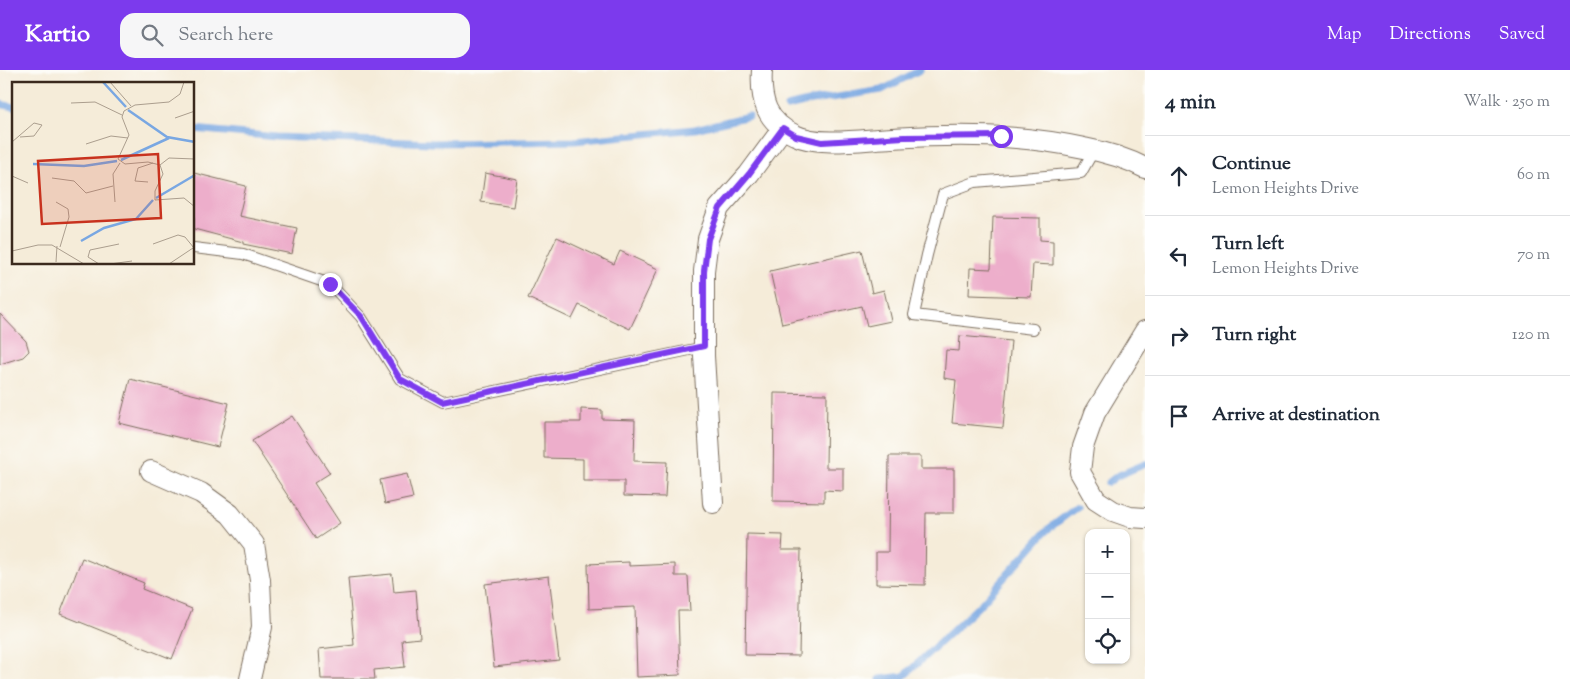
<!DOCTYPE html>
<meta charset="utf-8">
<style>
body{margin:0;font-family:"Sorts Mill Goudy",serif;background:#f6f6f7;color:#1f2937}
.controls{position:absolute;right:15px;bottom:15px;display:grid;overflow:hidden;border-radius:10px;box-shadow:0 1px 4px #0004}
.controls button{width:45px;height:45px;display:grid;place-items:center;padding:0;border:0;border-bottom:1px solid #e0e1e3;background:#fff;color:#1f2937;font:25px sans-serif}
.stop{position:absolute;width:15px;height:15px;margin:-11px;border:4px solid #7c3aed;border-radius:50%;background:#fff}
.stop.end{background:#7c3aed;border-color:#fff;box-shadow:0 1px 5px #0008}
.list{margin:0;padding:0;list-style:none}
h2{display:flex;justify-content:space-between;align-items:center;height:65px;margin:0;padding:0 20px;font-size:21px}
h2 small{font-size:16px;font-weight:400;color:#747a83}
.list li{display:grid;grid-template-columns:32px 1fr auto;gap:15px;align-items:center;box-sizing:border-box;height:80px;padding:0 20px;border-top:1px solid #e0e1e3}
.list b{display:block;font-size:19px;white-space:nowrap}
.list p{margin:0;font-size:16px;white-space:nowrap;color:#747a83}
.list em{font-size:16px;font-style:normal;color:#747a83}
.icon{flex:none;width:28px;height:28px;fill:none;stroke:currentColor;stroke-width:2;stroke-linecap:round;stroke-linejoin:round}
.map{position:relative;flex:none;width:1145px;height:609px;overflow:hidden}
header{display:flex;align-items:center;gap:30px;box-sizing:border-box;height:70px;padding:0 25px;background:#7c3aed;color:#fff}
header strong{font-size:24px}
nav{display:flex;gap:28px;margin-inline-start:auto;font-size:18px}
.search{width:350px;height:45px;background:#f6f6f7;display:flex;align-items:center;gap:12px;box-sizing:border-box;padding:0 18px;border-radius:15px;color:#747a83;font-size:19px}
main{display:flex}
aside{flex:1;background:#fff}
.map>svg:first-child{display:block}
.lines{fill:none;stroke-linecap:round;stroke-linejoin:round}
.stream{stroke:#79a7e2;stroke-width:7}
.building{fill:#edaecb}
.service-casing{stroke:#7c6e5f;stroke-width:12}
.minor-casing{stroke:#7c6e5f;stroke-width:22}
.service{stroke:#fff;stroke-width:10}
.minor{stroke:#fff;stroke-width:20}
.route{stroke:#7c3aed;stroke-width:6}
.inset-river{fill:none;stroke:#79a7e2;stroke-width:2.5}
.inset-road{fill:none;stroke:#ab9e8e;stroke-width:1}
.view{fill:#c8321e;fill-opacity:0.15;stroke:#c8321e;stroke-width:2.5}
.inset-edge{fill:none;stroke:#3b2a1e;stroke-width:2.5}
</style>
<header>
<strong>Kartio</strong>
<div class="search"><svg class="icon" aria-label="search" viewBox="0 0 24 24"><circle cx="10" cy="10" r="6"/><path d="M15 15l6 6"/></svg>Search here</div>
<nav><a>Map</a><a>Directions</a><a>Saved</a></nav>
</header>
<main>
<div class="map">
<svg width="1145" height="609" viewBox="0 0 1145 609">
<rect width="100%" height="100%" fill="#fdfcf7"/>
<filter id="ink" filterUnits="userSpaceOnUse"><feTurbulence type="fractalNoise" baseFrequency=".02" numOctaves="2"/><feDisplacementMap in="SourceGraphic" scale="10" xChannelSelector="R" yChannelSelector="G"/><feConvolveMatrix kernelMatrix="1 2 1 2 8 2 1 2 1" color-interpolation-filters="sRGB"/></filter>
<filter id="wash" filterUnits="userSpaceOnUse"><feTurbulence type="fractalNoise" baseFrequency=".0096" numOctaves="4" result="noise"/><feDisplacementMap in="SourceGraphic" scale="20" xChannelSelector="R" yChannelSelector="G"/><feGaussianBlur stdDeviation="1.12" result="paint"/><feColorMatrix in="noise" values="0 0 0 0 0 0 0 0 0 0 0 0 0 0 0 0 0 1.4 0 .05"/><feComposite in="paint" operator="in"/></filter>
<g filter="url(#wash)">
<rect width="100%" height="100%" fill="#f5ecd9"/>
<g class="lines">
<!-- stream -->
<path class="stream" d="M0,34l14,3
M787,37l25,-6 70,-11 38,-20
M194,59l83,8 156,6 141,-2 121,-12 54,-13
M1108,413l9,-7 28,-12
M880,609l24,-3 77,-72 66,-74 30,-23"/>
</g>
<g id="blocks">
<!-- building -->
<path class="building" d="M194,103l52,13 -7,30 58,12 -5,26 -49,-10v-2l-49,-13z
M485,103l32,6 -4,28 -32,-5z
M993,147l47,1v22l13,1v24l-20,-1 -2,33 -62,-2 1,-27 21,1z
M557,167l57,27 6,-13 38,18 -28,60 -51,-24 -7,14 -44,-21z
M862,180l10,43 12,-3 7,31 -24,5 -5,-20 -80,18 -12,-53z
M0,244l26,27 3,10 -6,6 -23,7z
M960,266l51,5 -8,87 -51,-5 4,-43 -12,-2 2,-28 13,1z
M130,309l99,24 -11,44 -99,-24z
M774,323l53,1 -1,74h17v23l-19,-1v12l-51,-1z
M581,339l21,1v9l33,1 -1,41 33,1 -2,35 -41,-1v-15h-41v-22l-39,-1v-36h37z
M292,346l38,57 -16,10 26,40 -24,16 -64,-98z
M889,386h32v13h33v44h-28l-1,72 -49,-1v-32h12z
M407,404l6,24 -28,6 -5,-24z
M747,464l36,1 -1,15h19l-2,106 -54,-1z
M82,488l62,25 -2,6 50,20 -20,50 -112,-45z
M629,492v4l46,-2v12h13l2,35h-12l2,64 -43,2 -2,-70 -46,2 -1,-45z
M392,504l2,18 22,-2 4,48 -18,2 3,27 -31,3 1,9h-54l-2,-30 35,-4 -6,-67z
M549,506l10,84 -65,7 -9,-83z"/>
</g>
</g>
<g filter="url(#ink)">
<use href="#blocks" fill-opacity="0" stroke="#7c6e5f" stroke-width="1"/>
<g class="lines">
<defs>
<path id="service" d="M194,178l49,6 87,30 31,33 39,62 43,23 261,-55
M1033,259l-119,-14 13,-60 16,-61 32,-12 106,-9 13,-23"/>
<path id="minor" d="M762,0c-2,30 4,52 33,65 23,12 71,4 97,3 66,-4 128,-4 192,10 21,4 42,10 61,20
M1145,261l-50,82 -12,34 -3,25 16,28 17,11 17,6 15,1
M151,401l50,22 29,21 24,30 6,36 2,47 -12,52
M713,433l-9,-147v-85l4,-32 11,-31 30,-34 34,-46"/>
</defs>
<!-- service casing -->
<use href="#service" class="service-casing"/>
<!-- minor casing -->
<use href="#minor" class="minor-casing"/>
<!-- service -->
<use href="#service" class="service"/>
<!-- minor -->
<use href="#minor" class="minor"/>
</g>
</g>
<g class="lines" filter="url(#ink)">
<!-- route -->
<path class="route" d="M330,214l31,32 39,63 42,23 262,-56v-75l4,-32 12,-31 29,-34 34,-46 13,8 26,6 82,-5 97,-1"/>
</g>
<!-- overview -->
<g transform="translate(12 12)">
<rect width="182" height="182" fill="#f5ecd9"/>
<path class="inset-river" d="M91,0l23,25M116,28l39,27 28,5M109,78l48,-22M21,82l51,2 33,-5M144,116l39,-23M69,159l23,-13 32,-9 17,-19"/>
<path class="inset-road" d="M98,0l21,24M172,0l-4,12 -11,8 -34,3 -11,6 -2,6 7,18 -11,24 7,5 23,-2 12,3 3,9 -8,17v9l29,-2 11,9M59,21l24,-1 27,13M163,36l20,-7M0,60l22,-19 8,2 -8,11 -14,1M74,62l25,-8 17,2M148,83l9,-7 26,1M0,94l16,7M40,96l22,3 12,12 27,-7M136,100l-13,-1 3,-13 15,-5M44,120l12,7 1,8 -9,30M103,120l-2,-28 7,-11M141,162l25,-9 7,2 9,11M0,169l26,-6h14l32,19M44,180l1,-16M87,182l-11,-7 2,-7 29,-6M98,182l22,-3M157,182l24,-16"/>
<path class="view" d="M146,72l3,64 -119,6 -4,-63z"/>
<rect width="182" height="182" class="inset-edge"/>
</g>
</svg>
<div class="controls">
<button>+</button>
<button>−</button>
<button><svg class="icon" aria-label="locate" viewBox="0 0 24 24"><circle cx="12" cy="12" r="6"/><path d="M12 2v4M12 18v4M2 12h4M18 12h4"/></svg></button>
</div>
<div class="stop" style="left:1001px;top:66px"></div>
<div class="stop end" style="left:330px;top:214px"></div>
</div>
<aside>
<h2>4 min<small>Walk · 250 m</small></h2>
<ul class="list">
<li><svg class="icon" aria-label="ahead" viewBox="0 0 24 24"><path d="M12 20V5M6 11l6-6 6 6"/></svg><div><b>Continue</b><p>Lemon Heights Drive</p></div><em>60 m</em></li>
<li><svg class="icon" aria-label="left" viewBox="0 0 24 24"><path d="M17 20v-9H6M10 6l-5 5 5 5"/></svg><div><b>Turn left</b><p>Lemon Heights Drive</p></div><em>70 m</em></li>
<li><svg class="icon" aria-label="right" viewBox="0 0 24 24"><path d="M7 20v-9h11M14 6l5 5-5 5"/></svg><div><b>Turn right</b></div><em>120 m</em></li>
<li><svg class="icon" aria-label="arrive" viewBox="0 0 24 24"><path d="M6 21V4h12l-3 4 3 4H6"/></svg><div><b>Arrive at destination</b></div></li>
</ul>
</aside>
</main>
